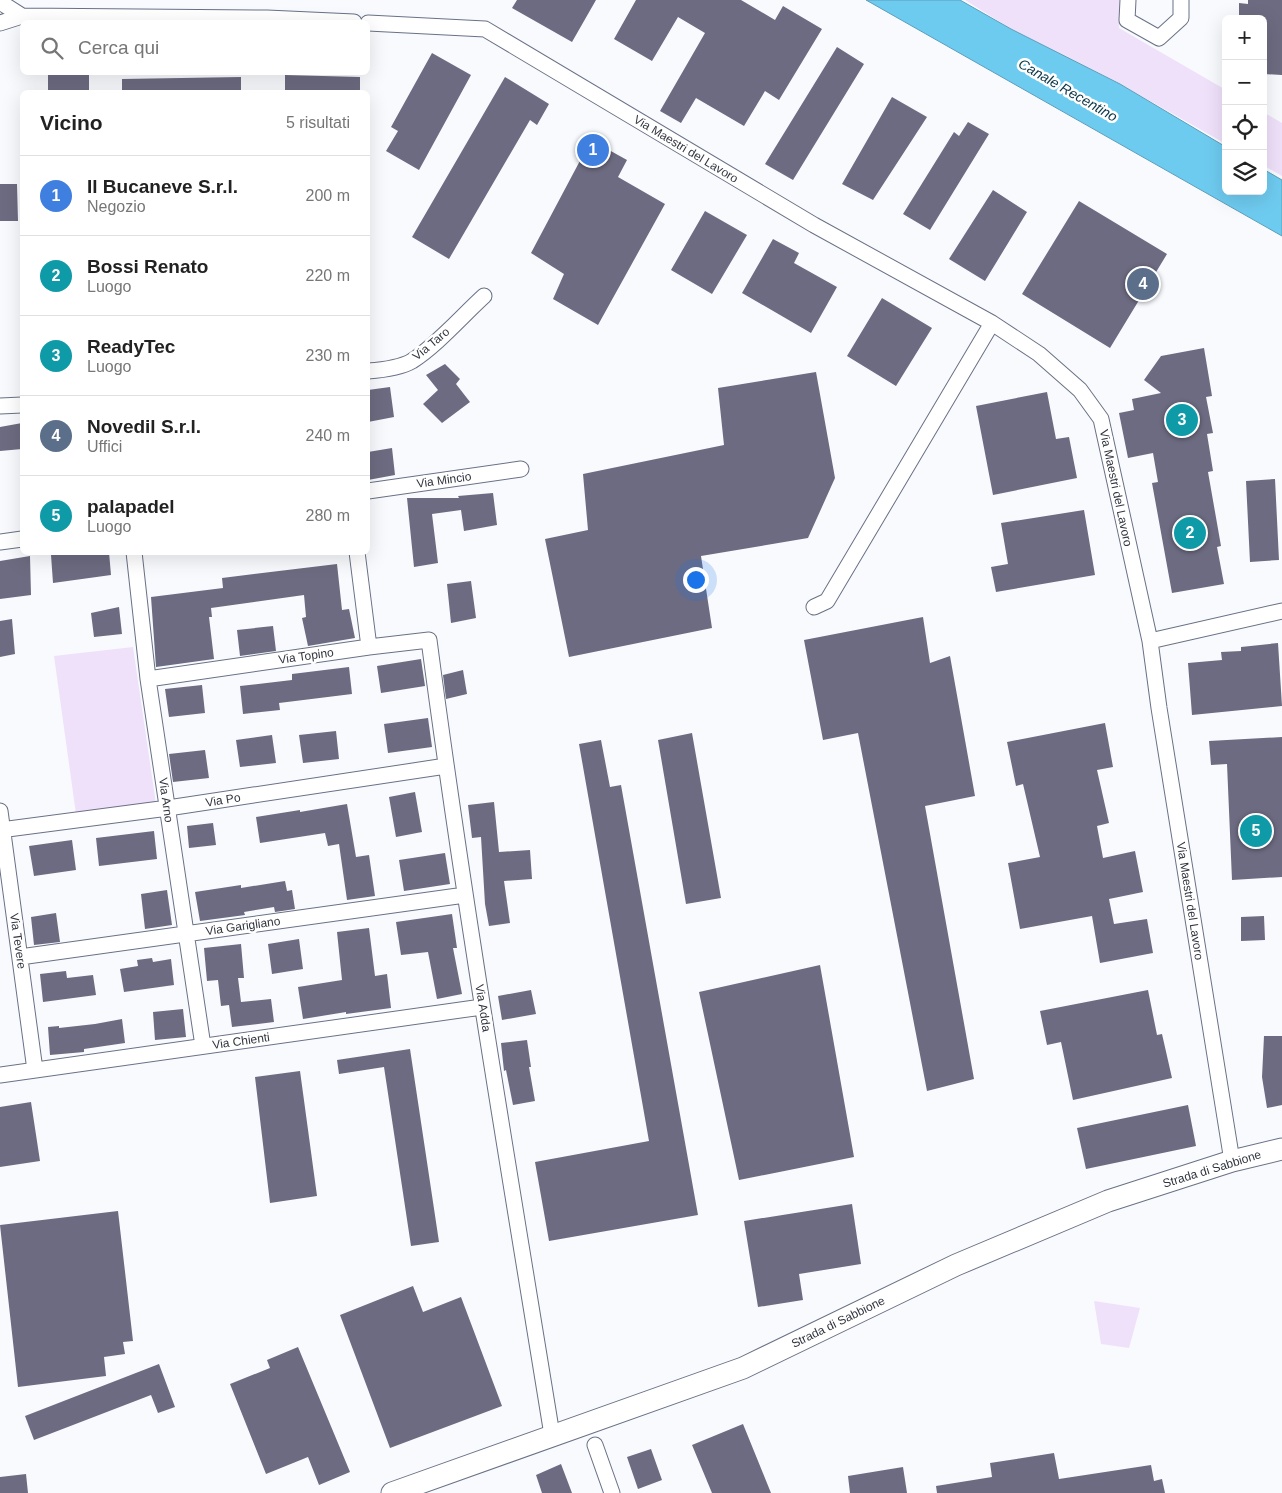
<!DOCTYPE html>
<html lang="it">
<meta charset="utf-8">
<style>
body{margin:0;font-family:Helvetica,sans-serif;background:#f6f6f6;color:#222}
.controls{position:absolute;right:15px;top:15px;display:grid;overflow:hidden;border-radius:8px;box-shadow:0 5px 20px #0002}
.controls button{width:45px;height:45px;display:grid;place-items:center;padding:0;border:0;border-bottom:1px solid #e0e0e0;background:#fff;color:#222;font:25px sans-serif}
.you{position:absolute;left:695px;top:579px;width:18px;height:18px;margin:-12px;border:4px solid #fff;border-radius:50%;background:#1a73e8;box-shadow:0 0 0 8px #1a73e833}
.badge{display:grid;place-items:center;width:32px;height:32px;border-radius:50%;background:#b62447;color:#fff;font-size:16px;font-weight:700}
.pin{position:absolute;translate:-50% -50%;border:2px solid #fff;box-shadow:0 1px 5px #0006}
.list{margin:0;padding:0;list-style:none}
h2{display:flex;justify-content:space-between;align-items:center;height:65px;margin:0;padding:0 20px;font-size:21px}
h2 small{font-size:16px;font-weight:400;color:#767676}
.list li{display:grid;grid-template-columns:32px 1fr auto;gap:15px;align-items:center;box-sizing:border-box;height:80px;padding:0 20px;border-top:1px solid #e0e0e0}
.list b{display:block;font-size:19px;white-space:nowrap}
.list p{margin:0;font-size:16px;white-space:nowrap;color:#767676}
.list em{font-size:16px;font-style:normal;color:#767676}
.icon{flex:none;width:28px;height:28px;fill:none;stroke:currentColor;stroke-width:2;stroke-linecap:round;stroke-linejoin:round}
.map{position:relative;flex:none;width:1282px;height:1493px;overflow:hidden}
.search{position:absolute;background:#fff;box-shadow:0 5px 20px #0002;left:20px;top:20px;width:350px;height:55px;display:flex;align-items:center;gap:12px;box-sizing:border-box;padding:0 18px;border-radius:8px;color:#767676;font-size:19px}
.panel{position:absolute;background:#fff;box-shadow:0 5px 20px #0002;left:20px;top:90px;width:350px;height:465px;border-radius:8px}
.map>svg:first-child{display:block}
.green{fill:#efe1fa}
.water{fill:#6ecbf0;stroke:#5c9ebb}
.building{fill:#6d6b81}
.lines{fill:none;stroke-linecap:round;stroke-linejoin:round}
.minor-casing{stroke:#697185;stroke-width:17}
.secondary-casing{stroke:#697185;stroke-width:23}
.minor{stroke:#fff;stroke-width:15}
.secondary{stroke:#fff;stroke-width:21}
.labels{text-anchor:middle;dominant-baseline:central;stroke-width:5;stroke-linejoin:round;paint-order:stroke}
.street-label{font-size:12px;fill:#31353e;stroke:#fff}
.water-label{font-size:14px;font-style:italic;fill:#0b3646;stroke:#fff}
</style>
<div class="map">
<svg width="1282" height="1493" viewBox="0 0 1282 1493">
<rect width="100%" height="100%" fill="#f8fafe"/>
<!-- green -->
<path class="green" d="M965,0h155l-1,28 107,62v54l-106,-60 -109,-55z
M1263,112l19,11v53l-19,-11z
M133,647l23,157 -80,10 -22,-158z
M1094,1301l46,7 -11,40 -28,-4z"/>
<!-- water -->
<path class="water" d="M866,0h94l51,29 109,55 106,63v44h37v-22l19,11v56z"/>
<!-- building -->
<path class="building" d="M517,0h79l-24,42 -60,-34z
M636,0h105l34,20 8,-14 39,23 -43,71 -14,-9 -21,35 -48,-28 -15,25 -21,-12 45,-78 -27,-16 -26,44 -38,-22z
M1248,0h34v75l-19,-1v-55h-24v-16l9,1z
M837,47l27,17 -71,116 -28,-16z
M432,53l39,22 -52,95 -33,-19 12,-20 -7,-4z
M48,72h41v20h-41z
M285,75l75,2v15h-75z
M241,77v15h-119v-13z
M505,77l44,27 -12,21 -7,-5 -81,139 -37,-22z
M892,97l35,20 -54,83 -31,-16z
M968,122l21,12 -59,96 -27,-16 51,-82 5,4z
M591,140l36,20 -9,17 47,27 -67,121 -45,-26 11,-25 -33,-21z
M0,184h17l1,37h-18z
M993,190l34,22 -42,69 -36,-22z
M1079,201l88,53 -57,94 -88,-54z
M705,211l42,24 -35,59 -41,-24z
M773,239l26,14 -5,10 43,24 -26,46 -69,-40z
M882,298l50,30 -36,58 -49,-30z
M1204,348l8,48 -6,1 7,36 -6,1 6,37 -5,1 13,74 -4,1 7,37 -52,9 -20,-110 6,-1 -5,-29 -25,5 -9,-45 15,-3 -2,-11 29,-6 -17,-13 17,-24z
M445,364l15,15 -4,5 14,18 -28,21 -19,-19 15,-14 -12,-15z
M816,372l19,106 -27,60 -107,18 11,72 -143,29 -24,-118 43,-9 -5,-56 141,-29 -6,-57z
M390,387l4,30 -26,5v-32z
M1047,392l9,47 13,-2 8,41 -84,17 -17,-89z
M22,423v26l-22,2v-24z
M392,448l3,27 -27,5v-28z
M1275,479l4,81 -29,2 -4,-81z
M493,493l4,32 -33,6 -3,-21 -29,4 6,49 -24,4 -7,-69h52l-1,-2z
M1084,510l11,65 -99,17 -5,-25 17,-3 -7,-41z
M75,552h34l2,23 -58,8 -2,-28z
M30,556l1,39 -31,4v-38z
M337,564l5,46 7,-1 6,29 -47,8 -6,-28 4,-1 -2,-22 -93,13 1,9h-3l5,42 -58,8 -5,-70 72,-9 -1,-10z
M471,581l5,37 -25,5 -4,-39z
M119,607l3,27 -28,3 -3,-24z
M923,617l7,46 20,-7 25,140 -50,10 49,273 -47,12 -69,-358 -35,7 -19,-100z
M12,619l3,35 -15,3v-36z
M273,626l3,25 -36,5 -3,-26z
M1278,643l4,63 -90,9 -4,-52 34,-3 -1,-8 20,-1v-4z
M421,659l4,27 -44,7 -4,-27z
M349,667l3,27 -73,9 1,7 -37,4 -3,-28 52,-6v-6z
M463,670l4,24 -21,5 -3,-24z
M202,685l3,28 -36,4 -4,-28z
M428,718l4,29 -44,6 -4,-29z
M1105,723l8,44 -16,3 12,53 -12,3 6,32 32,-7 8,41 -34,7 5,25 33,-5 6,34 -53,10 -8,-47 -72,13 -12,-66 32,-6 -17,-73 -7,2 -9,-44z
M336,731l3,28 -36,4 -4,-28z
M692,733l29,165 -35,6 -28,-164z
M272,735l4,28 -36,4 -4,-27z
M1282,737v140l-50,3 -5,-116 -16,1 -2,-24z
M601,740l9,47 11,-2 77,430 -149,26 -14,-79 114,-21 -70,-397z
M205,750l4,28 -36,4 -4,-28z
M415,792l7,40 -26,5 -7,-40z
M494,802l5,50 31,-2 2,29 -28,2 6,42 -21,3 -4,-22 -4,-67 -9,1 -4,-33z
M347,804l9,53 13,-2 6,41 -28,4 -8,-56 -11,2 -3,-13 -65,10 -4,-26 44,-7v2z
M213,823l3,22 -27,3 -2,-22z
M154,831l3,28 -58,7 -3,-28z
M72,840l4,30 -42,6 -5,-30z
M445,853l5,31 -46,7 -5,-31z
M285,881l2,10 5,-1 3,19 -20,3 -1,-5 -30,5 1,3 -45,6 -5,-29 46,-7v3z
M167,890l5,35 -27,4 -4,-35z
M56,913l4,29 -26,3 -3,-28z
M452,914l5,34h-4l9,46 -25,5 -9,-47 -27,3 -5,-33z
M1264,916l1,24 -24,1v-24z
M369,928l6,48 12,-2 4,34 -45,6v-2l-43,7 -5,-32 44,-7 -5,-48z
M299,939l4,30 -31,5 -4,-30z
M241,944l3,34h-6l3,24 30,-3 3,23 -42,5 -3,-22 -8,1 -3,-26 -11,1 -3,-33z
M152,958l1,4 18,-3 3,26 -50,7 -4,-23 18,-3 -1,-6z
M820,965l34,192 -115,23 -40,-188z
M66,971l1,7 26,-3 3,20 -53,7 -3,-28z
M531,990l5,24 -34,6 -4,-24z
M1148,990l9,45 5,-1 10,44 -99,22 -12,-58 -14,3 -7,-34z
M183,1009l3,28 -31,3 -2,-28z
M122,1019l3,24 -41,6v3l-34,3 -2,-28 11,-1v2l36,-4z
M1264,1036h18v69l-15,3 -5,-31z
M527,1040l4,27h-2l6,34 -22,4 -7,-35 -2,1 -3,-28z
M410,1049l29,193 -28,4 -27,-179 -45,7 -2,-14z
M300,1071l17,125 -47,7 -15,-126z
M31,1102l9,59 -40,6v-60z
M1188,1105l8,41 -110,23 -9,-41z
M852,1204l9,60 -62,10 4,26 -45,7 -14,-86z
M118,1211l15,130 -10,1 2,12 -21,3 2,19 -88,11 -18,-162z
M413,1286l10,26 38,-15 41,109 -112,42 -50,-133z
M298,1347l52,125 -31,13 -11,-28 -42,17 -36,-90 40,-16 -3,-8z
M159,1364l16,43 -17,6 -7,-18 -117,45 -9,-24z
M743,1424l28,69h-59l-20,-48z
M651,1449l11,31 -24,9 -11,-32z
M1054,1453l5,26 92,-14 3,16 8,-2 3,14h-228l-1,-7 56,-9 -2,-14z
M561,1464l11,29h-30l-6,-18z
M903,1467l4,26h-57l-2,-17z
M26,1474l2,19h-28v-16z"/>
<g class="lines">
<defs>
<path id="minor" d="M1128,0l-1,20 32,18 22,-20v-18
M0,2l22,14
M0,23l22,-7 245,2 87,4
M368,23l117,6 329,196 178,98 47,31 41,36 21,29 49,222 9,67 73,453
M368,371c14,-1 32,-3 44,-10 25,-16 50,-45 72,-65
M0,406l22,-1
M368,491l153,-22
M0,542l22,-3
M134,552l14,127 55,367
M814,607l13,-6 165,-278
M1150,641l132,-30
M369,647l60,-7c35,266 80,530 123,795
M148,679l221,-32 -12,-95
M0,811l35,259
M0,830l168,-22 278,-42
M20,957l445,-62
M0,1075l482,-68
M595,1445l17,48"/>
<path id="secondary" d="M392,1493l351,-125 213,-103 152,-64 124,-40 50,-12"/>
</defs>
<!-- minor casing -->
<use href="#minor" class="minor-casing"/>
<!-- secondary casing -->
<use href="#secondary" class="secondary-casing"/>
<!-- minor -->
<use href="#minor" class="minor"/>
<!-- secondary -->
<use href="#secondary" class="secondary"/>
</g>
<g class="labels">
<!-- street labels -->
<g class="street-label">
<text transform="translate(686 149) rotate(31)">Via Maestri del Lavoro</text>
<text transform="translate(431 344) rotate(-40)">Via Taro</text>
<text transform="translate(444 480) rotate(-8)">Via Mincio</text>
<text transform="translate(1116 488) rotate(78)">Via Maestri del Lavoro</text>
<text transform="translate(306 656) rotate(-8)">Via Topino</text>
<text transform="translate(166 800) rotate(82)">Via Arno</text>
<text transform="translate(223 800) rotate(-9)">Via Po</text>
<text transform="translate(1190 901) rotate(81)">Via Maestri del Lavoro</text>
<text transform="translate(243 926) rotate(-8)">Via Garigliano</text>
<text transform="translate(18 941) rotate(82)">Via Tevere</text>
<text transform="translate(483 1008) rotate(81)">Via Adda</text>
<text transform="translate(241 1041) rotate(-8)">Via Chienti</text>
<text transform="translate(1212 1169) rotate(-17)">Strada di Sabbione</text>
<text transform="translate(838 1322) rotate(-26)">Strada di Sabbione</text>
</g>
<!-- water labels -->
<g class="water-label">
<text transform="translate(1068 90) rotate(30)">Canale Recentino</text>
</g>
</g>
</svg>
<div class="controls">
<button>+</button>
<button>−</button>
<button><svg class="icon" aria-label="locate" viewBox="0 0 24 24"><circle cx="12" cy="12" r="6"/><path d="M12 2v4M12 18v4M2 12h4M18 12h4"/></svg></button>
<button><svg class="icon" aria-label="layers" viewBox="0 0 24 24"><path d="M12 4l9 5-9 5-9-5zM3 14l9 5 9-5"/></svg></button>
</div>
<div class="you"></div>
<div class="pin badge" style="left:593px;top:150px;background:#3f7fe0">1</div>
<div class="pin badge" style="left:1190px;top:533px;background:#0f9aa8">2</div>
<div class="pin badge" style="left:1182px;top:420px;background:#0f9aa8">3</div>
<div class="pin badge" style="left:1143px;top:284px;background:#5c6f8a">4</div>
<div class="pin badge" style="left:1256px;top:831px;background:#0f9aa8">5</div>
<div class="search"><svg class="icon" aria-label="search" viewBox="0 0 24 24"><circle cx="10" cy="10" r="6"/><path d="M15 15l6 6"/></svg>Cerca qui</div>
<section class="panel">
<h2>Vicino<small>5 risultati</small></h2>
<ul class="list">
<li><span class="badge" style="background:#3f7fe0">1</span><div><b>Il Bucaneve S.r.l.</b><p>Negozio</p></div><em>200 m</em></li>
<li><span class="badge" style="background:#0f9aa8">2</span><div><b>Bossi Renato</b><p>Luogo</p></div><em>220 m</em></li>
<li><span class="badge" style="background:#0f9aa8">3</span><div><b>ReadyTec</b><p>Luogo</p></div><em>230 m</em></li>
<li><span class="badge" style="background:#5c6f8a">4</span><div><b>Novedil S.r.l.</b><p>Uffici</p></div><em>240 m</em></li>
<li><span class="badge" style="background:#0f9aa8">5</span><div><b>palapadel</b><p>Luogo</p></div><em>280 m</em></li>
</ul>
</section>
</div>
